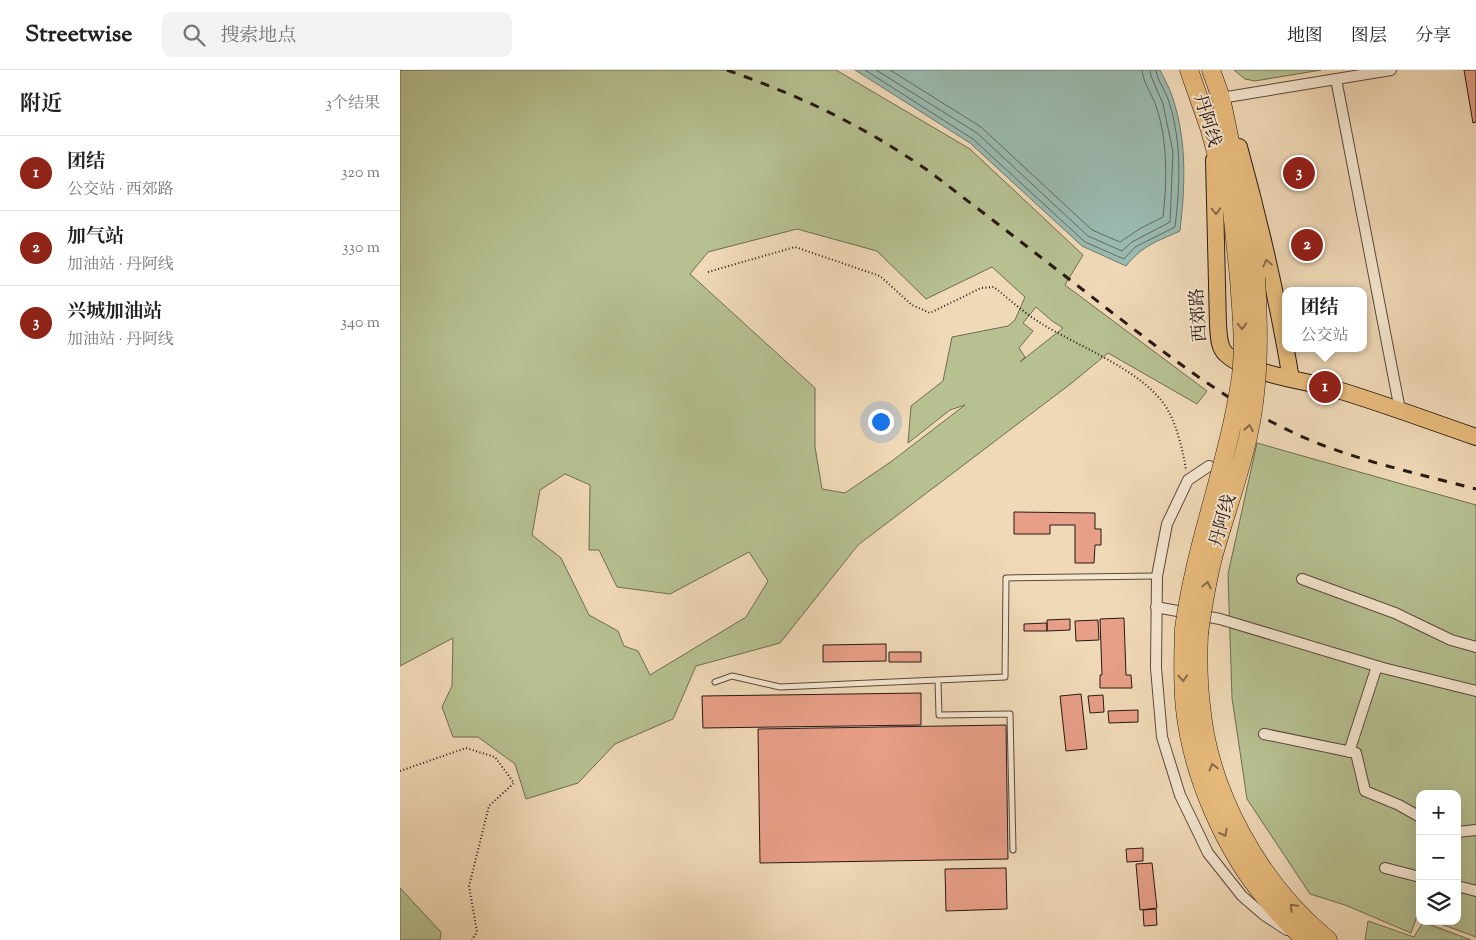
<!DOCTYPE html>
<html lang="zh">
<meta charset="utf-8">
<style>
body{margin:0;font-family:"Sorts Mill Goudy","Noto Serif SC",serif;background:#f2f2f2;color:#222}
.controls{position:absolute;right:15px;bottom:15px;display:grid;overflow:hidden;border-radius:10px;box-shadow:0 5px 20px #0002}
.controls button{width:45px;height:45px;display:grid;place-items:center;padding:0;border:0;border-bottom:1px solid #e0e0e0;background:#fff;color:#222;font:25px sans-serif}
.you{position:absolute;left:480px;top:351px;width:18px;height:18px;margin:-12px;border:4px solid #fff;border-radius:50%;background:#1a73e8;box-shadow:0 0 0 8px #1a73e833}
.badge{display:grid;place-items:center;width:32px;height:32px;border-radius:50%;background:#8f2418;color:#fff;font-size:16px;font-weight:700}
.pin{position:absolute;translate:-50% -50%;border:2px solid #fff;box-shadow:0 1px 5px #0006}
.popup{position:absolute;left:882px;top:217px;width:85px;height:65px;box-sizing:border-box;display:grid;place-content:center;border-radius:10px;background:#fff;filter:drop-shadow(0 1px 4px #0005);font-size:16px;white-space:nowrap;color:#767676}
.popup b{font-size:19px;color:#222}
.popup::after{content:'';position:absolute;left:50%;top:100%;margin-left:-10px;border:10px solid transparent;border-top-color:#fff}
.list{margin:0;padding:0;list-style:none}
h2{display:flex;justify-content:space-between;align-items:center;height:65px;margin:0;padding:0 20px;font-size:21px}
h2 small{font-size:16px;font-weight:400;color:#767676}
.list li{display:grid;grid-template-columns:32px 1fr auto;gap:15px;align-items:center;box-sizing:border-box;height:75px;padding:0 20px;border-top:1px solid #e0e0e0}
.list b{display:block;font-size:19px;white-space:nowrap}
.list p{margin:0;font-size:16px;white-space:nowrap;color:#767676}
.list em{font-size:16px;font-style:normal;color:#767676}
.icon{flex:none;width:28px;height:28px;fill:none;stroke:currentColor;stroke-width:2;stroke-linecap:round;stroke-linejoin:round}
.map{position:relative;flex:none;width:1076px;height:870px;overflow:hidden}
header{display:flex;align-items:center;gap:30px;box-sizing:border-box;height:70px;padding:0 25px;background:#fff;border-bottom:1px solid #e0e0e0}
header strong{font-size:24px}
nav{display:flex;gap:28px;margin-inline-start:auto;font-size:18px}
.search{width:350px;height:45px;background:#f2f2f2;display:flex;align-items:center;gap:12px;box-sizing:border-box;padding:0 18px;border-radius:10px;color:#767676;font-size:19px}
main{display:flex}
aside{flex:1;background:#fff}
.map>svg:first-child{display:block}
.green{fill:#b6c091;stroke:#6f6c52;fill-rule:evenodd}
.water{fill:#9abab0;stroke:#6c7971}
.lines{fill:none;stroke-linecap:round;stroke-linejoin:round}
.shore{stroke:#616962;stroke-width:1}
.building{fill:#e89f88;stroke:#281813}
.service-casing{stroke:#5a483c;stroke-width:7}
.minor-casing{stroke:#5a483c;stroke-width:12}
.primary-casing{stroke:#281813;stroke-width:18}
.trunk-casing{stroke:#281813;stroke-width:19}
.path{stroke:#281813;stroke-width:2;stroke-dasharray:1 2.5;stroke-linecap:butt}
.service{stroke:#f5e6d0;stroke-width:5}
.minor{stroke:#f5e6d0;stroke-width:10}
.primary{stroke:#e8bc7c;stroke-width:16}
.trunk{stroke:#e8bc7c;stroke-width:18}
.rail{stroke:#281813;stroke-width:3;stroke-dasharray:9 9;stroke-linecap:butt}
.trunk-bridge-casing{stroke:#281813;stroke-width:19;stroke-linecap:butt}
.trunk-bridge{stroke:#e8bc7c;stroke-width:18}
.oneway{stroke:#886a48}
.labels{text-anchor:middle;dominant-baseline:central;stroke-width:4;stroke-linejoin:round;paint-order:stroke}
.street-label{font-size:18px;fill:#281813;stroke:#f5e6d0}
</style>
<header>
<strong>Streetwise</strong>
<div class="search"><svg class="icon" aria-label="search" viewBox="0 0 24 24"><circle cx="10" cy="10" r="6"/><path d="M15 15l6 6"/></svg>搜索地点</div>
<nav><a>地图</a><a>图层</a><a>分享</a></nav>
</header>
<main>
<aside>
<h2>附近<small>3个结果</small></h2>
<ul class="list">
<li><span class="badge">1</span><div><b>团结</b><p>公交站 · 西郊路</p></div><em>320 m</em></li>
<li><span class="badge">2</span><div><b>加气站</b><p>加油站 · 丹阿线</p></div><em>330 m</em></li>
<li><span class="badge">3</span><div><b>兴城加油站</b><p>加油站 · 丹阿线</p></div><em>340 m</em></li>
</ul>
</aside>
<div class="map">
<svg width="1076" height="870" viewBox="0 0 1076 870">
<rect width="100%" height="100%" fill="#f0d9b7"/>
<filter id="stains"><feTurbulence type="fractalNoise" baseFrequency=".004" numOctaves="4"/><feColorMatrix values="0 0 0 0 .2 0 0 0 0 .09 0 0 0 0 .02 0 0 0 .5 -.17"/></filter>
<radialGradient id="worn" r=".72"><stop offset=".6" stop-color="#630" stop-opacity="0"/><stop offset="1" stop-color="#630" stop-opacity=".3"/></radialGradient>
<!-- green -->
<path class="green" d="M0,0h436l134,79 113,106 -18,30 142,106 -10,13 -89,-51 -35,29 -215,163 -78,98 -84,23 -23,53 -58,25 -37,39 -52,16 -11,-35 -37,-27h-25l-11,-30 10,-21 1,-48 -53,28zM397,159l80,22 49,48 66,-32 33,30 -10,23 -7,6 -56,11 -9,44 -32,25 -3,37 42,-33 15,-5 -73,56 -47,32 -23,-4 -7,-42v-59l-125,-114 18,-22zM636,237l16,14 11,7 -43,34 5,-5 -6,-9 14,-17 -10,-8zM165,404l25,11 -1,65h10l18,37 53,7 79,-42 19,29 -22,36 -96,58 -12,-24 -14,-5 -6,-15 -29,-16 -28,-57 -29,-23 8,-45z
M834,0h87l-66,11 -10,-2z
M857,373l219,62v432l-43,-16h24v-127h-37v123l-3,-1 -6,17 -66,-28 -35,-11 -63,-95 -15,-101 -4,-124z
M0,818l41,44 -1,8h-40z
M968,851l46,16 9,-15 48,18h-106z"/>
<!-- water -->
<path class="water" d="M455,0h305c5,10 11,21 14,32 13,43 11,85 6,129 -24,11 -37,14 -54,35l-44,-20 -112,-103z"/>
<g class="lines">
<!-- shore -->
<path class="shore" d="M465,0l108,69 112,103 39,17 11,-12 40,-20c5,-42 7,-84 -6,-125 -3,-11 -12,-21 -13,-32
M476,0l101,63 111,103 34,15 10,-9 38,-20 3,-70 -10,-48 -12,-28 -1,-6
M490,0l91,57 111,103 28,12 21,-14 22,-11c4,-36 5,-76 -7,-111 -4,-12 -13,-23 -14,-36"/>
</g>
<!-- building -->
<path class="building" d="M1064,0h12v52l-3,1z
M614,442l81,1v16h6v16h-6l-1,18h-19v-38h-25v9h-36z
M724,548l2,57h5l1,13h-32v-13h2l-2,-56z
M670,549v11l-23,1v-11z
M698,550l1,20 -23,1 -1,-20z
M647,553v8h-23v-7z
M486,574v17l-63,1v-17z
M489,582h32v10h-32z
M521,623v32l-218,3 -1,-32z
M681,624l6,55 -21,2 -6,-55z
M703,625l1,17 -14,1 -2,-17z
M738,640v12l-29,1 -1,-12z
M606,655l2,134 -248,4 -2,-134z
M743,778v13l-16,1 -1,-13z
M752,793l5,45 -17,2 -4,-46z
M606,798l1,41 -61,2 -1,-42z
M756,839l1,16 -13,1 -1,-16z"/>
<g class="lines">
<defs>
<path id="service" d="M538,610l1,35 71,-1 3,136
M315,612l17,-6 48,11 225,-10 1,-99 151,-2"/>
<path id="minor" d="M936,9l64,331
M821,28l170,-28
M809,396l-21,14 -21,44 -10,52 -1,92 6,69 18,58 28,58 34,43 22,19 23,15
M902,509l93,34 56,27 25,7
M756,537l64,12 163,49 93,23
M864,664l92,19 9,38 34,14 21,12
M949,682l28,-86
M1057,762l19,-2
M985,798l35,9
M1057,816l19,5"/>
<path id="primary" d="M839,77c21,76 39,154 52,232
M814,90l4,165c1,9 0,22 8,29 20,20 83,27 112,36 46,14 92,31 138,47"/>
<path id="trunk" d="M789,0l20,57 23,83 7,68
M811,0l10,28 31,148 4,32
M784,559c-1,27 -2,53 1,80 7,66 40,142 83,192 12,14 24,26 37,39
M799,563c-1,24 -1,48 2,72 8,89 59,179 127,235"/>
</defs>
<!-- service casing -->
<use href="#service" class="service-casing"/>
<!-- minor casing -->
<use href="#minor" class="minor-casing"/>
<!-- primary casing -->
<use href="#primary" class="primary-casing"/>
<!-- trunk casing -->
<use href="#trunk" class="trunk-casing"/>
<!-- path -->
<path class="path" d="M308,202l87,-25 85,29 32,29 18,8 51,-25 13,-1c15,12 29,25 45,35 39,25 108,49 130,90 8,15 15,42 17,59
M0,701l66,-23 29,9 19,26 -25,23 -20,80 8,46 -5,8"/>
<!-- service -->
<use href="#service" class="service"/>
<!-- minor -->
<use href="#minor" class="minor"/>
<!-- primary -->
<use href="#primary" class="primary"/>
<!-- trunk -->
<use href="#trunk" class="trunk"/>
<!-- rail -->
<path class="rail" d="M327,0c41,15 82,31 121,52 29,15 56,32 82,50 60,46 120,92 180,139 58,44 115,90 182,121 56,27 124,41 184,57"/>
<defs>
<path id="trunk-bridge" d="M784,559c11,-86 45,-167 57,-253 4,-32 0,-66 -2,-98
M799,563c4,-27 8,-53 15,-79 11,-39 25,-77 34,-117 12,-53 11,-106 8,-159"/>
</defs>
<!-- trunk-bridge casing -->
<use href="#trunk-bridge" class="trunk-bridge-casing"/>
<!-- trunk-bridge -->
<use href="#trunk-bridge" class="trunk-bridge"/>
</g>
<!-- one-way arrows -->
<defs><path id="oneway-chevron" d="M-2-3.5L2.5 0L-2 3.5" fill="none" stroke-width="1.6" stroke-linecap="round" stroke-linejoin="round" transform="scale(1.25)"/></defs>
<g class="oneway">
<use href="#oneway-chevron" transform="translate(816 141) rotate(89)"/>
<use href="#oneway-chevron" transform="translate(867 193) rotate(-103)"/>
<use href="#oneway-chevron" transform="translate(842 256) rotate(88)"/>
<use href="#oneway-chevron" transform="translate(849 358) rotate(-81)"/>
<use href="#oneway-chevron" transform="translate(807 515) rotate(-77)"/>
<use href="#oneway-chevron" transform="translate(783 608) rotate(86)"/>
<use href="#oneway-chevron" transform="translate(813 697) rotate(-105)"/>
<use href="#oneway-chevron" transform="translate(824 763) rotate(62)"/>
<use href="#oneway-chevron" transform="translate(893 837) rotate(-133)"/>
</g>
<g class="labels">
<!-- street labels -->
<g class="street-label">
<text transform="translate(806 51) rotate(73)">丹阿线</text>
<text transform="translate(800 245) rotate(-94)">西郊路</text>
<text transform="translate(824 451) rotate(-74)">丹阿线</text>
</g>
</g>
<rect width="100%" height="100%" filter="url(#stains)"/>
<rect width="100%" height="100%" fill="url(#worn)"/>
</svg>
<div class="controls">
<button>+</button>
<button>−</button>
<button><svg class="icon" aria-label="layers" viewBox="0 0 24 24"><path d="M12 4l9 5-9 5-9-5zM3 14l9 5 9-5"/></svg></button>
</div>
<div class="you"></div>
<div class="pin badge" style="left:925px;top:317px">1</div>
<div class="popup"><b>团结</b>公交站</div>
<div class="pin badge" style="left:907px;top:175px">2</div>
<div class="pin badge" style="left:899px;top:103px">3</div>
</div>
</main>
